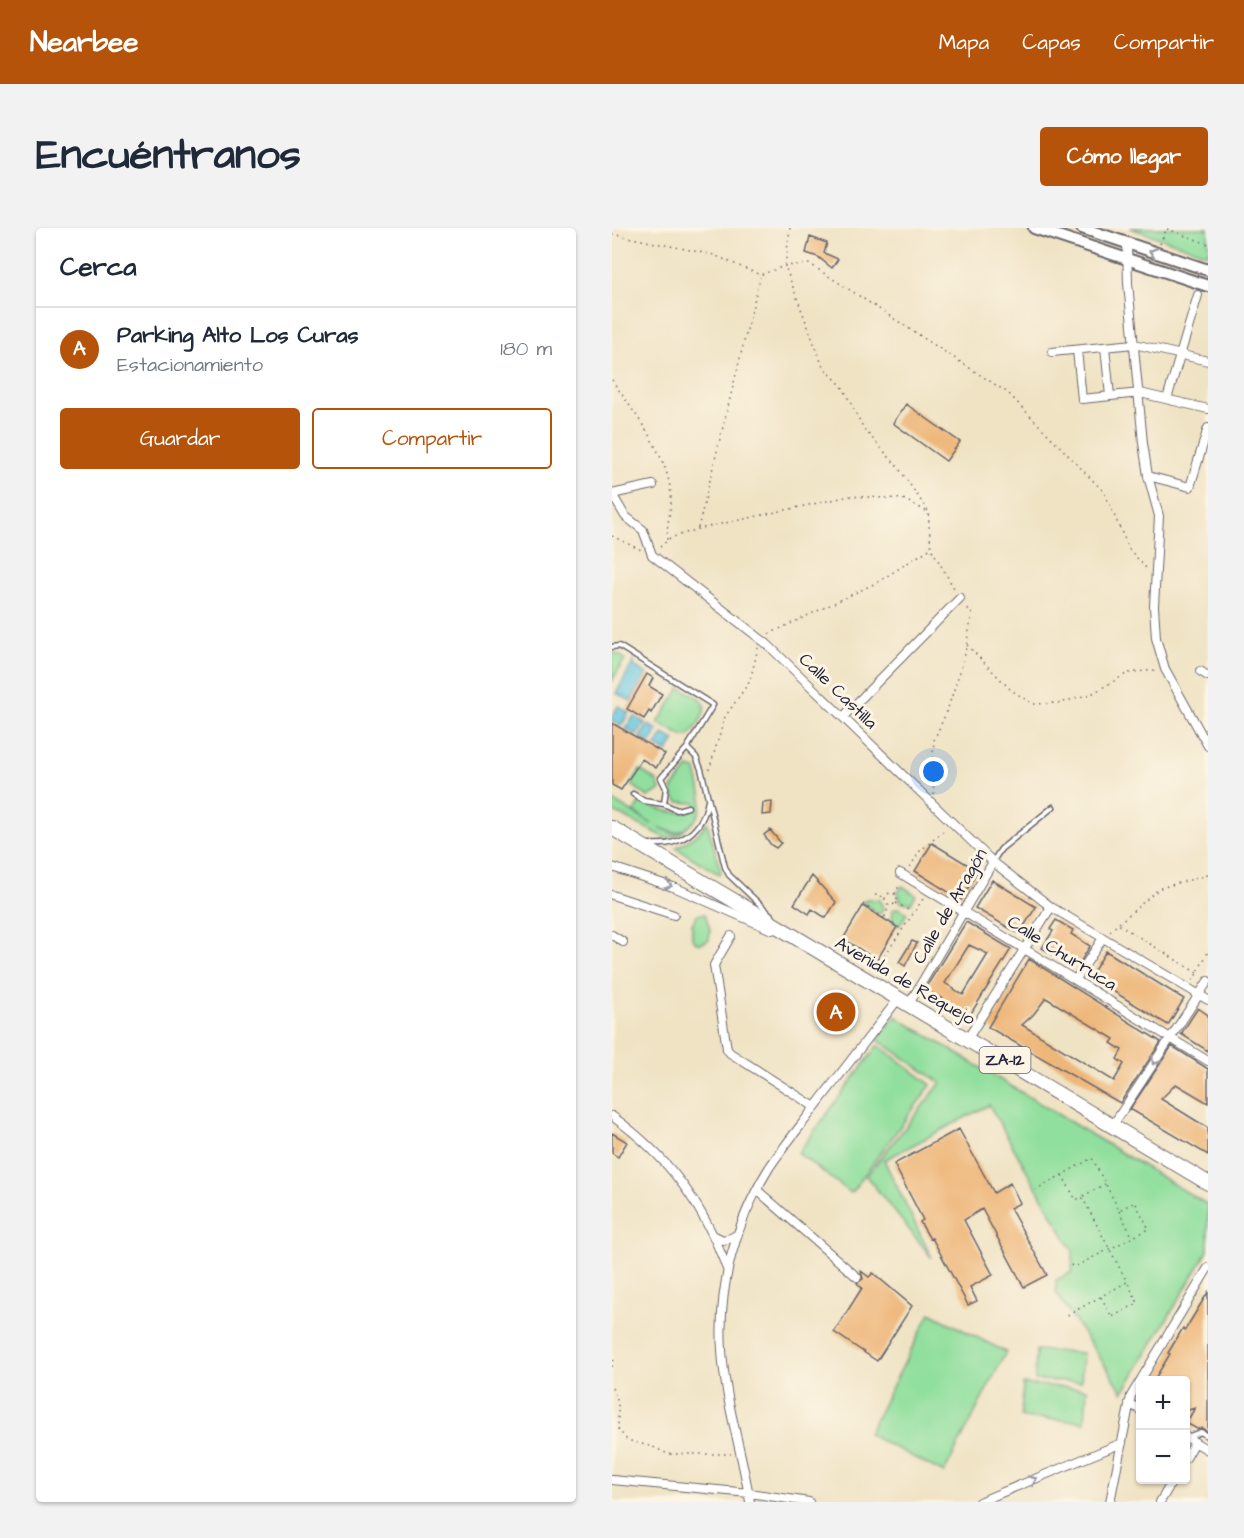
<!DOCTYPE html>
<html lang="es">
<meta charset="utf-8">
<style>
body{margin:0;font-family:"Architects Daughter",sans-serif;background:#f2f2f3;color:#1f2937}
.controls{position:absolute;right:18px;bottom:18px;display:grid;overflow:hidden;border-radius:6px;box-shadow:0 2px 4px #0004}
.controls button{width:54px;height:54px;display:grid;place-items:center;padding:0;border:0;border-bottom:2px solid #e0e1e3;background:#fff;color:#1f2937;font:30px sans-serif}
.you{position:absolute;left:322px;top:544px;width:21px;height:21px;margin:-15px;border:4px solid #fff;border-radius:50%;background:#1a73e8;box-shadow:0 0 0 9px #1a73e833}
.badge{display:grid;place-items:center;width:39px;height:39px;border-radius:50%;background:#b45309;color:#fff;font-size:20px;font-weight:700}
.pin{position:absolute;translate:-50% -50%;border:3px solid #fff;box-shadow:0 2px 6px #0006}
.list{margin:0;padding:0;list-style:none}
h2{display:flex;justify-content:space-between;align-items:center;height:78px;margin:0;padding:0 24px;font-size:26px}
h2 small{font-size:20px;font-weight:400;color:#747a83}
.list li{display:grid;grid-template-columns:39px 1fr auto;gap:18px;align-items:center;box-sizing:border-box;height:84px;padding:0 24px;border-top:2px solid #e0e1e3}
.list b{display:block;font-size:22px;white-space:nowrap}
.list p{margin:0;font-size:20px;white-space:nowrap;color:#747a83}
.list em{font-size:20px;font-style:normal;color:#747a83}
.actions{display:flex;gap:12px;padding:18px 24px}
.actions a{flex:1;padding:14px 0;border:2px solid #b45309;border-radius:6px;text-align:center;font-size:21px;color:#b45309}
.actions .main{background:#b45309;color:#fff}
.map{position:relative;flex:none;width:596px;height:1274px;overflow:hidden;border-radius:6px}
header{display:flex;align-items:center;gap:36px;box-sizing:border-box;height:84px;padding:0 30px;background:#b45309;color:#fff}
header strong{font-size:28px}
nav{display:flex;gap:33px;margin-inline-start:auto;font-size:21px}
.intro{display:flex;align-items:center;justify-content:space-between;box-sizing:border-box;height:144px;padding:0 36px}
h1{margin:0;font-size:42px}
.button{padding:15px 27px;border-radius:6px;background:#b45309;color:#fff;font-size:21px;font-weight:700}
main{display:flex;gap:36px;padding:0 36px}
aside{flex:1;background:#fff;border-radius:6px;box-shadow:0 2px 4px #0004}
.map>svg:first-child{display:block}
.green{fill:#91df9e;stroke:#5a806c;stroke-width:1.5}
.water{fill:#63c7e0;stroke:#42748e;stroke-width:1.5}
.building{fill:#eeb77a;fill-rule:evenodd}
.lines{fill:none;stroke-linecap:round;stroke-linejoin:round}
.lane-casing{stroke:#6a666b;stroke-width:7}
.street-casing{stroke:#6a666b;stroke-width:10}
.secondary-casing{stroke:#6a666b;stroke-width:14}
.highway-casing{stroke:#6a666b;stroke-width:16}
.path{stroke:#6a666b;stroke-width:1.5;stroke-dasharray:1.5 4.5;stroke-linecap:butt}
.lane{stroke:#fff;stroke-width:4}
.street{stroke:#fff;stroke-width:8}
.secondary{stroke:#fff;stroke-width:10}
.highway{stroke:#fff;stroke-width:14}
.oneway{stroke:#9c9ca7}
.labels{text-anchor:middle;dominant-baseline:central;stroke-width:6;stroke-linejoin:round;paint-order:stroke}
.shield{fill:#fcf5e5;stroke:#63616e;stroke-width:1.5}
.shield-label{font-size:16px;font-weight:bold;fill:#22223b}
.street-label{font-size:18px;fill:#22223b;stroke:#fcf5e5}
</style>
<header>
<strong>Nearbee</strong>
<nav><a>Mapa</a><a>Capas</a><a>Compartir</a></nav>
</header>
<div class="intro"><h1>Encuéntranos</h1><a class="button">Cómo llegar</a></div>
<main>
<aside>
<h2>Cerca<small></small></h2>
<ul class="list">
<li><span class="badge">A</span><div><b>Parking Alto Los Curas</b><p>Estacionamiento</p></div><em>180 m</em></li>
</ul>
<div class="actions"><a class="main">Guardar</a><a>Compartir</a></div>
</aside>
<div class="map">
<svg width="596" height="1274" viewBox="0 0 596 1274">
<rect width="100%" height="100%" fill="#fcf5e5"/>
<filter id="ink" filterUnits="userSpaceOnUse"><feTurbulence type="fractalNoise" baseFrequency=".0167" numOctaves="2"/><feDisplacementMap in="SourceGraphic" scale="12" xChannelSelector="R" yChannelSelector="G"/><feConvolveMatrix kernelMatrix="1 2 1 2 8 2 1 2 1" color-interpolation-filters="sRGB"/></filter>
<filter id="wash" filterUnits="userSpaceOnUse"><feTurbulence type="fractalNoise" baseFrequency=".008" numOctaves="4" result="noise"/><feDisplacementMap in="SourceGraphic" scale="24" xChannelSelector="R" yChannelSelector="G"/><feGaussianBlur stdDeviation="1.35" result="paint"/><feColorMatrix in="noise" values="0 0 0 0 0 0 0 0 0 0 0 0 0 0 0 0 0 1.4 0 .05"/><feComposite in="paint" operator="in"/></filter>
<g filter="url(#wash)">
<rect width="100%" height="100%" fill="#f0e3c4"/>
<!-- green -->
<path class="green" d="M518,0h78v26z
M0,425l6,1 7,5 -13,22z
M68,460c6,3 17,7 22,13 8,9 -7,28 -13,35h-7l-24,-13z
M76,540l8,2c4,18 12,39 -4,53 -4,4 -9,8 -16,9 -5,0 -13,-3 -18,-5l16,7 11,-4 -9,6 -10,2 -54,-27v-11l40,24 -18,-12 6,-10c19,7 38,16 57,5l-2,-4 -17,-1 -5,-6 -1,-7z
M28,542l17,11 3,9 -12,7 -17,-13z
M95,594l14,50 -2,2 -43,-26 22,-14z
M290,658l14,9 -5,8 -10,-1 -3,-10z
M255,671l13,1 3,9 -3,5 -18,-11z
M286,680l9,5 -8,13 -7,-5 1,-11z
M93,686l5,16 -1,10c-8,4 -12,6 -17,-2v-14l5,-9z
M283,788l313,189v46l-85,141 -67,-99v-13l16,-8 1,-21 -84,-146 -105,55 48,98 -66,-82 75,-93 -63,-43z
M266,817l53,40 -80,108 -53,-40z
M318,1085l76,39 -62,121 -76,-39z
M424,1122l47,3 -2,29 -46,-2z
M411,1156l64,5 -2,33 -64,-5z"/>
<!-- water -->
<path class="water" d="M22,433v5l13,8 -16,27 -15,-8z
M6,478l11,7 -8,13 -9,-5v-4z
M22,488l11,7 -9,12 -10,-6z
M36,497l10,5 -7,13 -11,-6z
M51,506l12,6 -8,12 -11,-6z"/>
<g id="blocks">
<!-- building -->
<path class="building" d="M198,9l17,6 -3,10 14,6 -6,9 -14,-11 -12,-4z
M294,176l54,38 -14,19 -53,-38z
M35,446l6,4 -4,8 13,8 -11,19 -2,-2 -5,8 -17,-10z
M0,495l53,31 -9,14 -14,-9 -21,31 -9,-5z
M160,574l-1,12 -9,1 1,-12z
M158,602l11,13 -5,5 -5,-3 -7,-10z
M320,615l46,28 -17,29 -46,-29z
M200,648l24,26 -10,16 -14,-9 -3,5 -15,-10z
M380,652l44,27 -17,27 -44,-26z
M251,678l34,21 -20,33 -34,-21z
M444,692l17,10 -2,4 19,12 -11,18 -16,-9 -3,4 -18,-11 11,-17 -3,-2z
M354,694l45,27 -41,66 -45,-26zM357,717l19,9 -25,41 -18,-12z
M300,713l5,2 -12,23 -6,-4z
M494,723l78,48 -16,26 -78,-48z
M417,731l132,83 -41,61 -132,-76zM434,770l68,41 -3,4 11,7 -5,9 7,5 -10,17 -92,-56 11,-10z
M586,780l10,7v36l-27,-17z
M560,818l36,23v34l-32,-19 -15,15 47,29v27l-78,-46z
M347,901l35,64 16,-10 10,20 -10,5 37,67 -23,12 -42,-78 -18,11 29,55 -23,12 7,14 -9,4 -36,-67 -2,1 -10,-17 3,-2 -29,-56z
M0,905l15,9 -9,15 -6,-4z
M249,1043l8,6 4,-4 39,33 -35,55 -43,-29 28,-44 -5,-5 6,-4z
M596,1064v140l-6,-4 -5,1 -11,-6 9,-15 -10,3v-31h-31l16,-26 -2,-1 15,-25 2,2z"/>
</g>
</g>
<g filter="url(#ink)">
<use href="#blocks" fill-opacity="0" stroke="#6a666b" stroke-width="1.5"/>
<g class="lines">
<defs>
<path id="lane" d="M0,419l7,-1 94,59 -26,43 9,9 5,12 24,98 4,8 43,41
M21,566l11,7 20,3 2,-16 -5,-10 26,-30
M52,576l13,6 11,-3
M38,616c31,3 53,-13 58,-44
M381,633l8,-12 52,-42
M575,1209l14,-5 7,5"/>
<path id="street" d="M515,15l1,40 15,160 5,33 11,40 -5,90 2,32 9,31 43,77
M493,119l5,49
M465,122l5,49 58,-6 68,16
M440,124l82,-8 74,17
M555,171l31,-104
M536,248l42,11 18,-59
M41,257l-41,9 13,22 18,14 9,25 115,89 226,218 58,45 157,93
M588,443l8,5
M231,489l117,-119
M0,639l64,21 96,42
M288,645l308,188
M0,667l62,20
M0,707l11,7
M119,708l-17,29 13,84 3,4 85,54
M464,751l27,-41
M297,776l84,-142
M356,810l83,-131
M0,888c57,41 91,88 115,153
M501,897l95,-144
M145,962l100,87
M103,1008l8,4 8,-2 7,-4
M517,1175l11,7
M574,1209l22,13
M574,1230l9,-16
M0,1252l137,13 60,9
M138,1274c-8,-51 -25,-100 -28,-152 -4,-64 13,-127 47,-182 16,-24 35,-46 52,-69 26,-34 52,-67 78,-101
M367,1274l143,-59
M498,1274l21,-106 77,-128
M548,1274l13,-22"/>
<path id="secondary" d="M422,0l174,58
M470,0l126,42"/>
<path id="highway" d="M0,600l596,355"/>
</defs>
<!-- lane casing -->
<use href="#lane" class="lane-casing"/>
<!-- street casing -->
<use href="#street" class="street-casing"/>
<!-- secondary casing -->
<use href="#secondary" class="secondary-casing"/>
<!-- highway casing -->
<use href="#highway" class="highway-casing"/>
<!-- path -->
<path class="path" d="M178,0l-5,38 38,101 19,19 22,43 34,38 30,44
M555,1l41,15
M0,6l102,21 46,20 25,-9 25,-2 198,129 96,99 25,57 17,19
M548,16l7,-16
M0,152c22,33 59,78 59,119 0,14 -5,27 -4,41
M86,300l62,-251
M0,308l29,14
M48,319l10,-9 28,-9 152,-33 53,3 25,13 3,36
M157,406l109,-52 53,-34 24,42
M355,417l44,45 22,14 27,-1 33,-10 35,-20 27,-3
M97,542l16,-53 25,-36 8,-33
M322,566l-2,-26 2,-28 13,-29 17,-52 8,-45 -6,-8
M298,639l10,-16 26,-22
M273 671a6 6 0 1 1 12 0a6 6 0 1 1-12 0Z
M283,666l5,-10
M263,667l9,2
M284,675l16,9
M251,676l38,25
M273,689l4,-12
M507,695l41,-35 48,-13
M498,703l8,-7 79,49
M263,742l48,-71
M581,753l15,-29
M450,947l14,25 6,-3 45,85 -61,34
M423,962l57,-32 27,52 16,-8 14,27 -73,37 -7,-1
M471,968l22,-12
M507,983l13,25
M489,1069l11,20 26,-14 -11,-21
M0,1126l2,8 -2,5
M0,1160l6,14v27l9,11 26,7 15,7h63"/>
<!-- lane -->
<use href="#lane" class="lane"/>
<!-- street -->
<use href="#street" class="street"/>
<!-- secondary -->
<use href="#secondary" class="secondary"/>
<!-- highway -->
<use href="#highway" class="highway"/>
</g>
<!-- one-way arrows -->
<defs><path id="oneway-chevron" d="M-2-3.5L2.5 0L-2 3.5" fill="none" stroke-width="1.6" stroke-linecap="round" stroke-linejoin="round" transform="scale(1.5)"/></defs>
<g class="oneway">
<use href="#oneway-chevron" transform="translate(541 24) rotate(-161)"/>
<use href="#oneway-chevron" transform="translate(56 657) rotate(19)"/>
<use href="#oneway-chevron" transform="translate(543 833) rotate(124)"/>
<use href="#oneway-chevron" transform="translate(421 1252) rotate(-23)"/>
</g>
</g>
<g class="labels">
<!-- shield labels -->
<rect class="shield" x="367.5" y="819" width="51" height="26" rx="4.5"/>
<g class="shield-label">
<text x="393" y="832">ZA-12</text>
</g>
<!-- street labels -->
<g class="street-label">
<text transform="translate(226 463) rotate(44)">Calle Castilla</text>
<text transform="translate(338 678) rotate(-60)">Calle de Aragón</text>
<text transform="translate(450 725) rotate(32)">Calle Churruca</text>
<text transform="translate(293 753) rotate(30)">Avenida de Requejo</text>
</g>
</g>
</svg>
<div class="controls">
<button>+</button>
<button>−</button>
</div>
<div class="you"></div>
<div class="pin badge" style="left:224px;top:784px">A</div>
</div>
</main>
